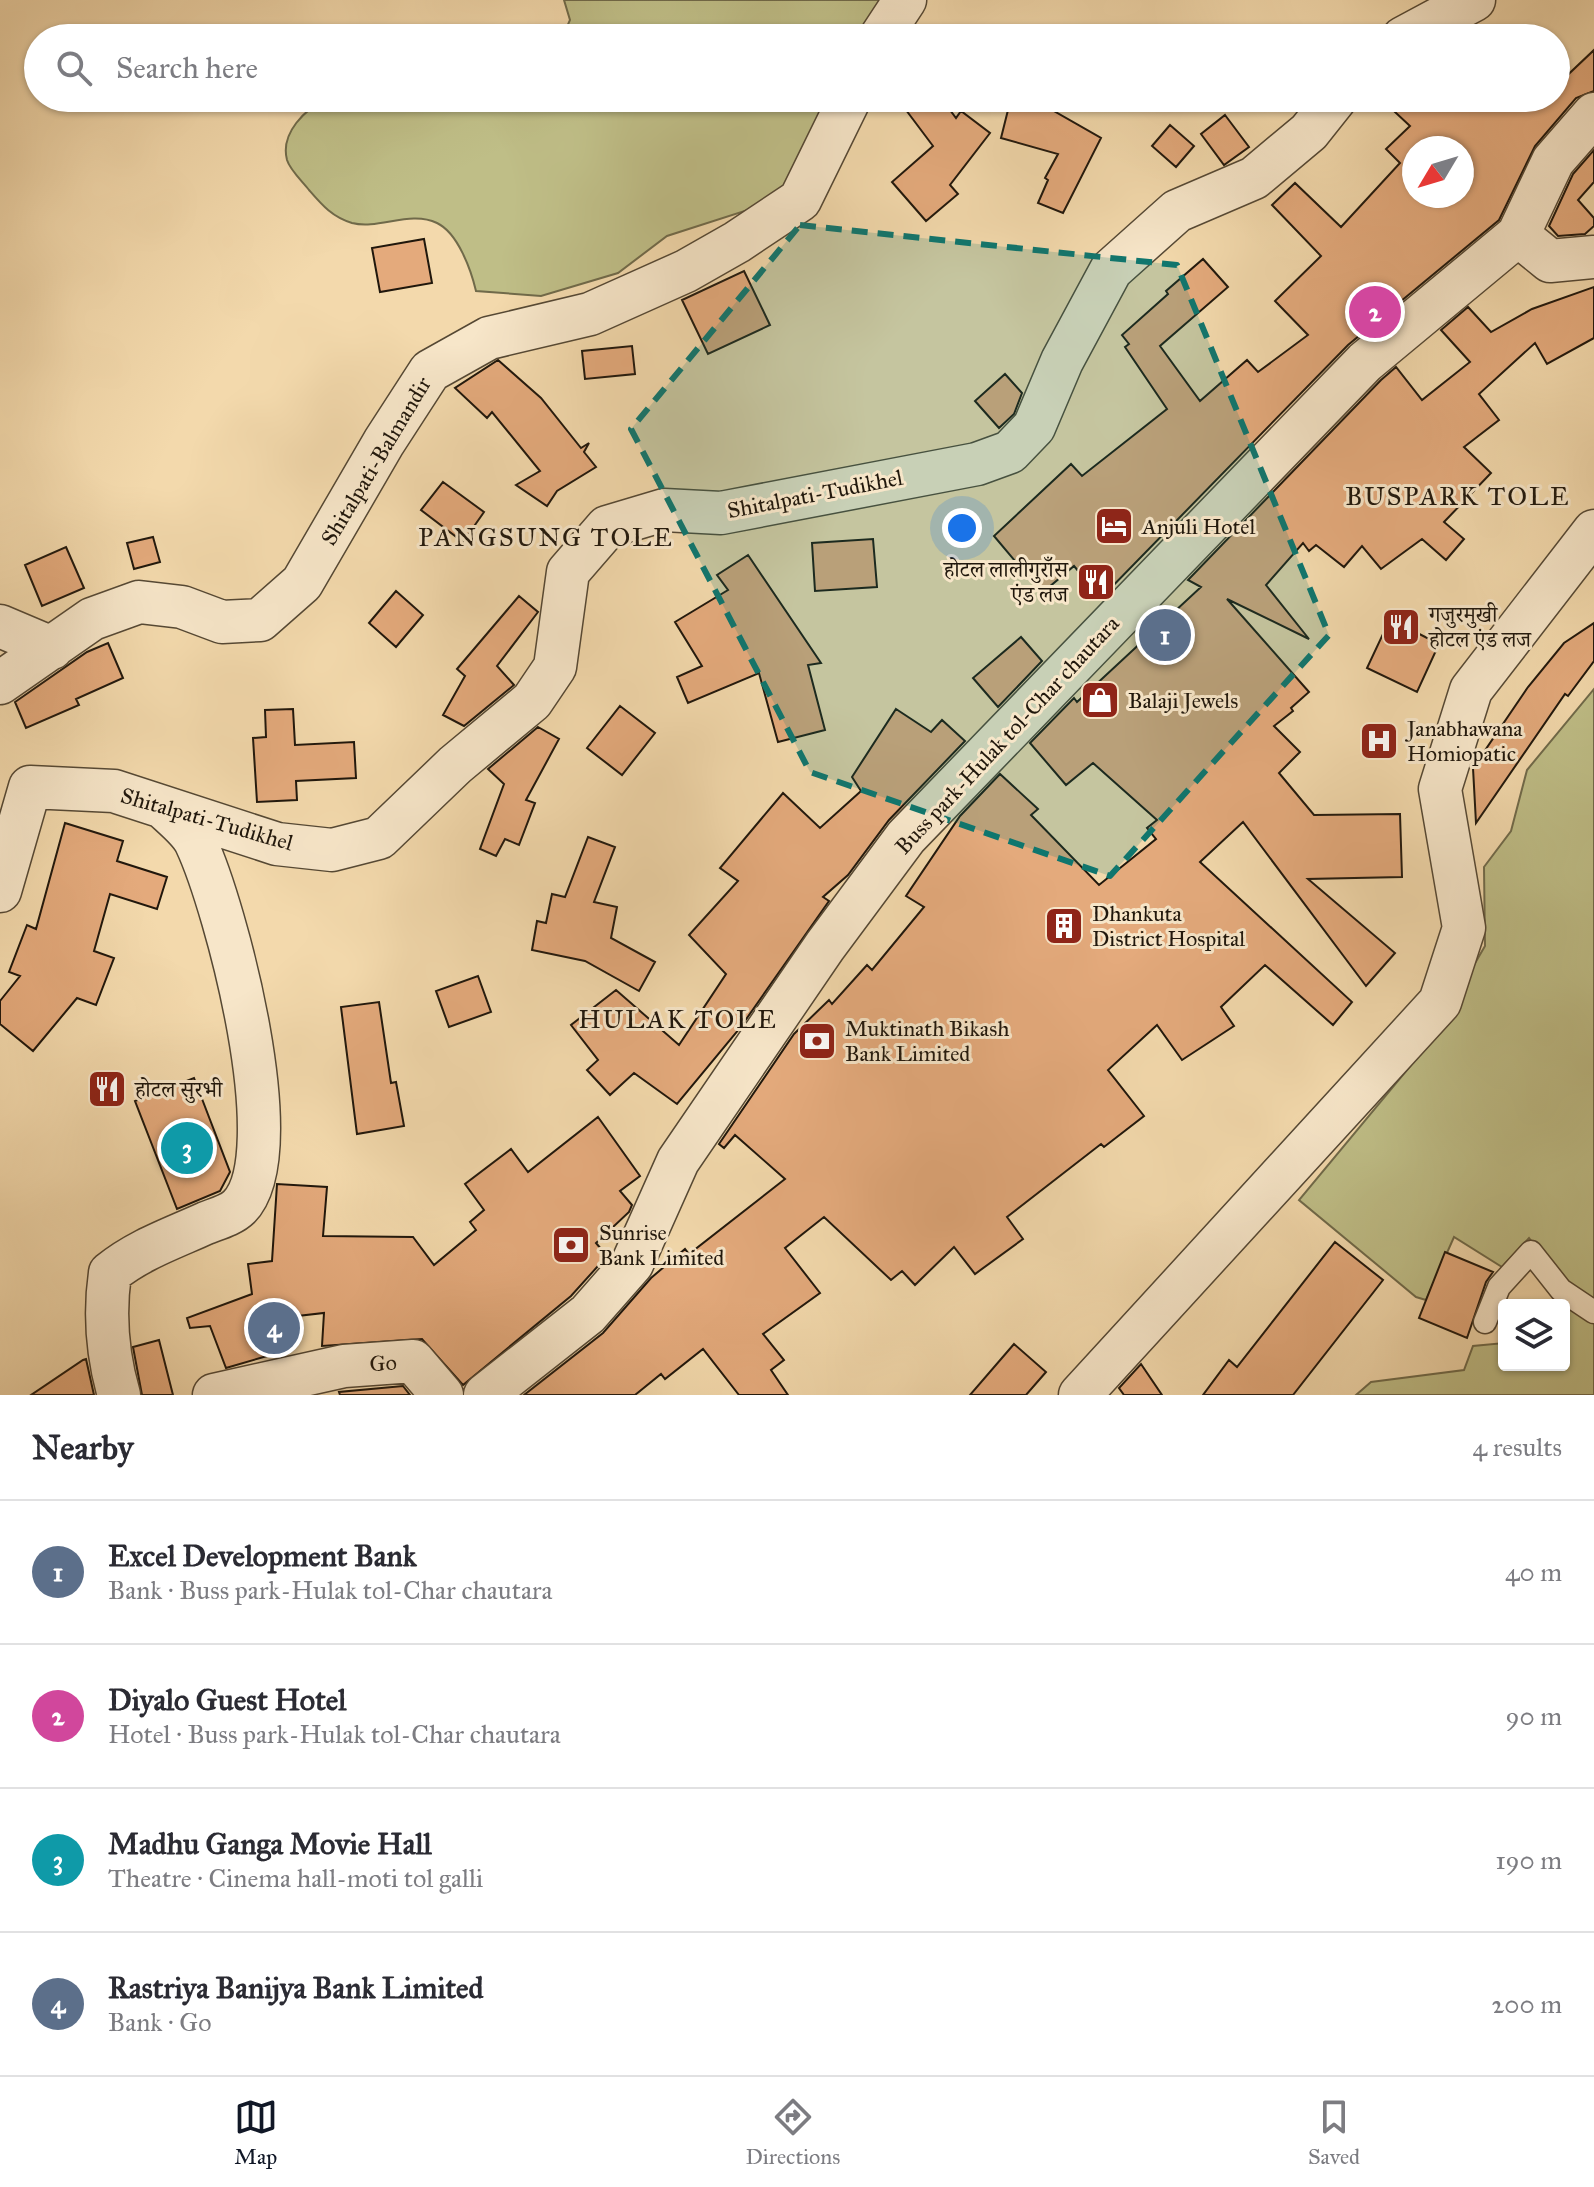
<!DOCTYPE html>
<meta charset="utf-8">
<style>
body{margin:0;font-family:"IM FELL Great Primer","Noto Serif Devanagari",serif;background:#f2f2f3;color:#2b2b33}
.controls{position:absolute;right:24px;bottom:24px;display:grid;overflow:hidden;border-radius:8px;box-shadow:0 2px 6px #0004}
.controls button{width:72px;height:72px;display:grid;place-items:center;padding:0;border:0;border-bottom:2px solid #e1e1e2;background:#fff;color:#2b2b33;font:40px sans-serif}
.compass{position:absolute;left:1402px;top:136px;width:72px;height:72px;border-radius:50%;background:#fff;box-shadow:0 2px 6px #0004;rotate:232deg}
.you{position:absolute;left:962px;top:528px;width:28px;height:28px;margin:-20px;border:6px solid #fff;border-radius:50%;background:#1a73e8;box-shadow:0 0 0 12px #1a73e833}
.badge{display:grid;place-items:center;width:52px;height:52px;border-radius:50%;background:#111827;color:#fff;font-size:26px;font-weight:700}
.pin{position:absolute;translate:-50% -50%;border:4px solid #fff;box-shadow:0 2px 8px #0006}
.list{margin:0;padding:0;list-style:none}
h2{display:flex;justify-content:space-between;align-items:center;height:104px;margin:0;padding:0 32px;font-size:34px}
h2 small{font-size:26px;font-weight:400;color:#7c7c81}
.list li{display:grid;grid-template-columns:52px 1fr auto;gap:24px;align-items:center;box-sizing:border-box;height:144px;padding:0 32px;border-top:2px solid #e1e1e2}
.list b{display:block;font-size:30px;white-space:nowrap}
.list p{margin:0;font-size:26px;white-space:nowrap;color:#7c7c81}
.list em{font-size:26px;font-style:normal;color:#7c7c81}
.icon{flex:none;width:44px;height:44px;fill:none;stroke:currentColor;stroke-width:2;stroke-linecap:round;stroke-linejoin:round}
.map{position:relative;flex:none;width:1594px;height:1395px;overflow:hidden}
.search{position:absolute;background:#fff;box-shadow:0 2px 6px #0004;left:24px;right:24px;top:24px;height:88px;display:flex;align-items:center;gap:20px;box-sizing:border-box;padding:0 28px;border-radius:44px;color:#7c7c81;font-size:30px}
.sheet{height:680px;background:#fff}
nav{display:flex;justify-content:space-around;align-items:center;box-sizing:border-box;height:112px;border-top:2px solid #e1e1e2;background:#fff;font-size:22px;color:#7c7c81}
nav a{display:grid;justify-items:center;gap:4px}
nav .on{color:#111827}
.map>svg:first-child{display:block}
.green{fill:#bfbe87;stroke:#706a4a;stroke-width:2}
.building{fill:#e4aa7c;stroke:#20170c;stroke-width:2;fill-rule:evenodd}
.lines{fill:none;stroke-linecap:round;stroke-linejoin:round}
.lane-casing{stroke:#554834;stroke-width:25}
.street-casing{stroke:#554834;stroke-width:45}
.lane{stroke:#f7e6c9;stroke-width:22}
.street{stroke:#f7e6c9;stroke-width:42}
.marked{fill:#0f766e;fill-opacity:0.2;stroke:#0f766e;stroke-width:6;stroke-dasharray:16 10;stroke-linejoin:round}
.labels{text-anchor:middle;dominant-baseline:central;stroke-width:6;stroke-linejoin:round;paint-order:stroke}
.street-label{font-size:22px;fill:#20170c;stroke:#f7e6c9}
.poi-label{font-size:22px;fill:#20170c;stroke:#f7e6c9;text-anchor:start}
.quarter-label{font-size:26px;letter-spacing:2px;fill:#20170c;stroke:#f7e6c9}
</style>
<div class="map">
<svg width="1594" height="1395" viewBox="0 0 1594 1395">
<rect width="100%" height="100%" fill="#f3d9ac"/>
<filter id="stains"><feTurbulence type="fractalNoise" baseFrequency=".0025" numOctaves="4"/><feColorMatrix values="0 0 0 0 .2 0 0 0 0 .09 0 0 0 0 .02 0 0 0 .5 -.17"/></filter>
<radialGradient id="worn" r=".72"><stop offset=".6" stop-color="#630" stop-opacity="0"/><stop offset="1" stop-color="#630" stop-opacity=".3"/></radialGradient>
<!-- green -->
<path class="green" d="M564,0h345l-22,38h-325l8,-18z
M328,98h531l-71,99 -121,39 -49,37 -77,23 -65,-5c-5,-21 -18,-58 -39,-68 -27,-13 -58,7 -85,0 -20,-6 -30,-18 -43,-33 -7,-9 -19,-20 -22,-30 -7,-27 18,-51 41,-62z
M1594,689v706h-238l15,-13 93,-12 9,-24 31,-3v22h60v-60h-10l18,-11 -43,-56 -27,29 -48,-30 -28,63 -10,-3 -117,-97 128,-154 58,-100 -1,-79 27,-36 16,-61z"/>
<!-- building -->
<path class="building" d="M1594,50v41l-18,7 -41,48 -36,74 -151,125 -247,253 -27,-32 -32,27 -48,-57 77,-72 11,12 85,-67 -42,-62 4,-3 -7,-9 46,-41 -2,-3 37,-32 25,28 -68,59 40,55 47,-41 11,12 50,-37 -33,-34 46,-45 -49,-51 23,-22 46,44 59,-64 -14,-14 24,-23 -30,-28h176v-12zM1414,148h48v48h-48z
M923,98h18l15,20 5,-7 29,22 -40,52 8,9 -32,27 -34,-39 41,-36 -27,-36z
M1011,98h39l-3,9 54,31 -38,75 -25,-10 10,-23 -3,-2 13,-24 -57,-16z
M1225,115l24,32 -25,18 -23,-31z
M1170,125l24,21 -18,21 -24,-21z
M1594,150v32l-16,18 16,18v8l-9,8 -27,2 -9,-10 24,-52z
M424,239l8,44 -52,9 -8,-44z
M744,271l26,54 -62,29 -26,-54z
M1594,287v51l-47,26 -12,-21 -56,51 20,26 -35,27 27,26 -47,49 20,17 -18,21 -24,-21 -41,30 -19,-23 -18,21 -28,-22 -7,6 -6,-8 -37,42 43,54 -82,-40 82,93 -18,16 2,3 -19,15 26,26 -21,21 35,42 86,-1 2,63 -94,2 87,74 -29,33 -123,-164 -43,40 152,140 -19,23 -68,-60 -44,42 13,19 -52,34 -25,-35 -49,45 36,46 -40,31 -3,-3 -94,73 16,22 -48,35 -21,-27 -39,38 -13,-14 -11,9 -67,-63 -39,31 35,45 -57,41 21,26 -13,10 17,25h-49l-36,-46 -38,30 -4,-5 -26,21h-111l79,-62 48,-55 34,-29 4,5 96,-75 -50,-44 -11,13 -5,-4 75,-110 35,-34 3,4 35,-39 5,5 52,-63 -18,-11 54,-80 40,-42 38,35 -7,6 68,70 57,-46 -9,-11 10,-8 -64,-57 -27,22 -36,-42 44,-45 3,4 124,-115 -13,-7 193,-200 15,-13 26,33 48,-38 -29,-32 27,-23 23,25 41,-23z
M632,346l3,28 -50,5 -3,-28z
M498,360l43,38 40,50 8,-5 -5,9 12,15 -39,24 -10,15 -31,-21 24,-14 -48,-59 -5,6 -32,-30z
M1005,374l17,19 -8,21 -15,14 -24,-27z
M443,482l41,30 -21,30 -42,-32z
M153,537l7,25 -26,7 -7,-26z
M873,539l4,48 -62,4 -3,-48z
M66,547l18,41 -42,18 -17,-41z
M748,555l73,108 -13,2 17,65 -47,12 -19,-69 -71,30 -11,-26 25,-11 -27,-44 53,-32 -11,-15z
M396,591l27,24 -27,32 -27,-24z
M519,596l19,16 -41,54 17,19 -50,41 -21,-11 22,-39 -8,-7z
M1390,619l49,25 -22,48 -50,-24z
M1594,623v38l-26,35 -3,-2 -89,129 -3,-55 55,-81 36,-44z
M1021,637l21,24 -44,46 -25,-29z
M108,643l15,35 -47,21 3,6 -53,23 -11,-26 72,-50z
M620,706l35,27 -33,42 -35,-27z
M293,709l2,36 59,-3 2,36 -60,3 1,19 -40,2 -4,-64 13,-1 -1,-27z
M896,709l35,23 11,-12 23,21 -76,79 -41,55 -25,22 6,4 -89,127 -63,76 -43,-31 -24,22 -23,-25 11,-10 -27,-35 45,-35 63,55 47,-71 -37,-39 49,-54 -18,-13 63,-75 37,35 41,-37 -9,-14z
M538,727l21,12 -33,61 9,3 -16,42 -14,-6 -9,17 -16,-7 24,-65 -16,-15z
M65,823l58,18 -6,20 50,16 -10,32 -47,-15 -16,57 20,7 -18,47 -19,-7 -44,53 -33,-27v-23l20,-25 -11,-4 18,-47 9,4z
M588,837l27,10 -21,55 23,5 -6,31 44,24 -16,29 -54,-30 -53,-11 5,-29 9,2 6,-29 13,3z
M478,976l13,36 -42,15 -13,-36z
M379,1002l12,81 5,-1 8,44 -47,8 -16,-127z
M194,1078l36,94 -10,19 -43,18 -42,-108z
M598,1117l42,59 -20,15 12,14 -3,7 -33,31 11,13 -36,40 -108,89 -41,-46 -100,7 2,-33 -71,8 14,35 -41,12 -16,-42 -20,2 -3,-10 65,-24 -4,-30 24,-3 5,-77 50,3 -4,49 90,1 21,28 42,-35 -6,-8 14,-12 -19,-26 46,-35 17,23z
M1335,1242l48,38 -90,115h-90l26,-35 8,7z
M1445,1252l48,20 -7,10 -19,56 -48,-20z
M159,1340l14,55h-31l-9,-48z
M1014,1344l32,28 -20,23h-56z
M86,1359l8,36h-63l52,-35z
M1141,1364l21,31h-38l-5,-7z
M403,1386l7,9h-70l-1,-3z"/>
<g class="lines">
<defs>
<path id="lane" d="M1485,1322l14,-35 32,-35 30,38 33,22"/>
<path id="street" d="M880,38l25,-38
M1403,38l71,-38
M1518,235l35,-74 41,-47
M0,626l52,22
M0,683l92,-64 47,-17 43,5 40,15 38,-2 42,-37 82,-141 46,-71 59,-33 101,-24 96,-43 51,-29 63,-42 50,-102
M0,891l30,-104 84,4 163,53 55,6 47,-12 76,-73 77,-64 23,-34 13,-95 39,-45 57,-17 57,3 256,-49 33,-12 24,-25 28,-66 49,-91 66,-59 77,-33 55,-46 27,-34
M119,1395c-12,-41 -15,-80 -9,-122 28,-23 63,-35 96,-50 10,-4 25,-8 33,-16 53,-53 -13,-300 -43,-364 -6,-13 -22,-25 -32,-35
M214,1395l130,-29 69,-5 29,34
M485,1395l103,-81 44,-50 46,-103 147,-215 81,-109 459,-475 153,-127 32,26 44,-4
M1080,1395l360,-393 24,-74 -24,-139 31,-99 123,-159"/>
</defs>
<!-- lane casing -->
<use href="#lane" class="lane-casing"/>
<!-- street casing -->
<use href="#street" class="street-casing"/>
<!-- lane -->
<use href="#lane" class="lane"/>
<!-- street -->
<use href="#street" class="street"/>
</g>
<!-- marked area -->
<path class="marked" d="M800,225l377,40 152,370 -219,241 -300,-104 -179,-343z"/>
<!-- icons -->
<defs>
<symbol id="hotel-square" viewBox="-11 -11 22 22"><rect x="-9" y="-9" width="18" height="18" rx="4" fill="#8f2418" stroke="#f7e6c9"/><path d="M-6-4.5h1.5V1H6V5H4.5V3h-9V5H-6ZM-4 0a1.8 1.8 0 1 1 3.6 0ZM.5 0V-2.5h3Q6-2.5 6 0Z" fill="#fff"/></symbol>
<symbol id="restaurant-square" viewBox="-11 -11 22 22"><rect x="-9" y="-9" width="18" height="18" rx="4" fill="#8f2418" stroke="#f7e6c9"/><path d="M-5-6h1v4h1v-4h1v4h1v-4h1v5L-1.5 .5V6h-2V.5L-5-1ZM5-6V6H3V1.5H1.5Q1.5-4 5-6Z" fill="#fff"/></symbol>
<symbol id="shop-square" viewBox="-11 -11 22 22"><rect x="-9" y="-9" width="18" height="18" rx="4" fill="#8f2418" stroke="#f7e6c9"/><path d="M-5-2.5h2.3a2.7 3.5 0 0 1 5.4 0H5L5.5 6h-11ZM-1.5-2.5h3a1.5 2.3 0 0 0-3 0Z" fill="#fff"/></symbol>
<symbol id="hospital-square" viewBox="-11 -11 22 22"><rect x="-9" y="-9" width="18" height="18" rx="4" fill="#8f2418" stroke="#f7e6c9"/><path d="M-5-5h3v3.5h4V-5h3V5h-3V1.5h-4V5h-3Z" fill="#fff"/></symbol>
<symbol id="building-square" viewBox="-11 -11 22 22"><rect x="-9" y="-9" width="18" height="18" rx="4" fill="#8f2418" stroke="#f7e6c9"/><path d="M-4-6H4V6H1V3H-1V6H-4ZM-2.5-4.3h1.7v1.8h-1.7ZM.8-4.3h1.7v1.8H.8ZM-2.5-1h1.7V.8h-1.7ZM.8-1h1.7V.8H.8Z" fill="#fff"/></symbol>
<symbol id="bank-square" viewBox="-11 -11 22 22"><rect x="-9" y="-9" width="18" height="18" rx="4" fill="#8f2418" stroke="#f7e6c9"/><path d="M-6-4H6V4H-6ZM0-2.3a2.3 2.3 0 1 0 0 4.6a2.3 2.3 0 1 0 0-4.6Z" fill="#fff"/></symbol>
</defs>
<g fill-rule="evenodd">
<use href="#hotel-square" x="1092" y="504" width="44" height="44"/>
<use href="#restaurant-square" x="1074" y="560" width="44" height="44"/>
<use href="#restaurant-square" x="1379" y="605" width="44" height="44"/>
<use href="#shop-square" x="1078" y="678" width="44" height="44"/>
<use href="#hospital-square" x="1357" y="719" width="44" height="44"/>
<use href="#building-square" x="1042" y="904" width="44" height="44"/>
<use href="#bank-square" x="795" y="1019" width="44" height="44"/>
<use href="#restaurant-square" x="85" y="1067" width="44" height="44"/>
<use href="#bank-square" x="549" y="1223" width="44" height="44"/>
</g>
<g class="labels">
<!-- street labels -->
<g class="street-label">
<text transform="translate(376 461) rotate(-59)">Shitalpati-Balmandir</text>
<text transform="translate(815 494) rotate(-11)">Shitalpati-Tudikhel</text>
<text transform="translate(1007 735) rotate(-47)">Buss park-Hulak tol-Char chautara</text>
<text transform="translate(207 819) rotate(16)">Shitalpati-Tudikhel</text>
<text transform="translate(383 1363) rotate(-4)">Go</text>
</g>
<!-- poi labels -->
<g class="poi-label">
<text x="1142" y="526">Anjuli Hotel</text>
<text x="1068" y="569" text-anchor="end">होटल लालीगुराँस<tspan x="1068" dy="25">एंड लज</tspan></text>
<text x="1429" y="614">गजुरमुखी<tspan x="1429" dy="25">होटल एंड लज</tspan></text>
<text x="1128" y="700">Balaji Jewels</text>
<text x="1407" y="728">Janabhawana<tspan x="1407" dy="25">Homiopatic</tspan></text>
<text x="1092" y="913">Dhankuta<tspan x="1092" dy="25">District Hospital</tspan></text>
<text x="845" y="1028">Muktinath Bikash<tspan x="845" dy="25">Bank Limited</tspan></text>
<text x="135" y="1089">होटल सुरभी</text>
<text x="599" y="1232">Sunrise<tspan x="599" dy="25">Bank Limited</tspan></text>
</g>
<!-- quarter labels -->
<g class="quarter-label">
<text x="1458" y="496">BUSPARK TOLE</text>
<text x="546" y="537">PANGSUNG TOLE</text>
<text x="678" y="1019">HULAK TOLE</text>
</g>
</g>
<rect width="100%" height="100%" filter="url(#stains)"/>
<rect width="100%" height="100%" fill="url(#worn)"/>
</svg>
<div class="controls">
<button><svg class="icon" aria-label="layers" viewBox="0 0 24 24"><path d="M12 4l9 5-9 5-9-5zM3 14l9 5 9-5"/></svg></button>
</div>
<svg class="compass" viewBox="-18 -18 36 36"><path d="M0-13l5 13h-10z" fill="#e53935"/><path d="M0 13l5-13h-10z" fill="#7c7c81"/></svg>
<div class="you"></div>
<div class="pin badge" style="left:1165px;top:635px;background:#5c6f8a">1</div>
<div class="pin badge" style="left:1375px;top:312px;background:#d1479c">2</div>
<div class="pin badge" style="left:187px;top:1148px;background:#0f9aa8">3</div>
<div class="pin badge" style="left:274px;top:1328px;background:#5c6f8a">4</div>
<div class="search"><svg class="icon" aria-label="search" viewBox="0 0 24 24"><circle cx="10" cy="10" r="6"/><path d="M15 15l6 6"/></svg>Search here</div>
</div>
<section class="sheet">
<h2>Nearby<small>4 results</small></h2>
<ul class="list">
<li><span class="badge" style="background:#5c6f8a">1</span><div><b>Excel Development Bank</b><p>Bank · Buss park-Hulak tol-Char chautara</p></div><em>40 m</em></li>
<li><span class="badge" style="background:#d1479c">2</span><div><b>Diyalo Guest Hotel</b><p>Hotel · Buss park-Hulak tol-Char chautara</p></div><em>90 m</em></li>
<li><span class="badge" style="background:#0f9aa8">3</span><div><b>Madhu Ganga Movie Hall</b><p>Theatre · Cinema hall-moti tol galli</p></div><em>190 m</em></li>
<li><span class="badge" style="background:#5c6f8a">4</span><div><b>Rastriya Banijya Bank Limited</b><p>Bank · Go</p></div><em>200 m</em></li>
</ul>
</section>
<nav>
<a class="on"><svg class="icon" aria-label="map" viewBox="0 0 24 24"><path d="M3 6l6-2 6 2 6-2v14l-6 2-6-2-6 2zM9 4v14M15 6v14"/></svg>Map</a>
<a><svg class="icon" aria-label="directions" viewBox="0 0 24 24"><path d="M12 3l9 9-9 9-9-9zM9 14v-3h6M13 9l2 2-2 2"/></svg>Directions</a>
<a><svg class="icon" aria-label="saved" viewBox="0 0 24 24"><path d="M7 4h10v16l-5-4-5 4z"/></svg>Saved</a>
</nav>
